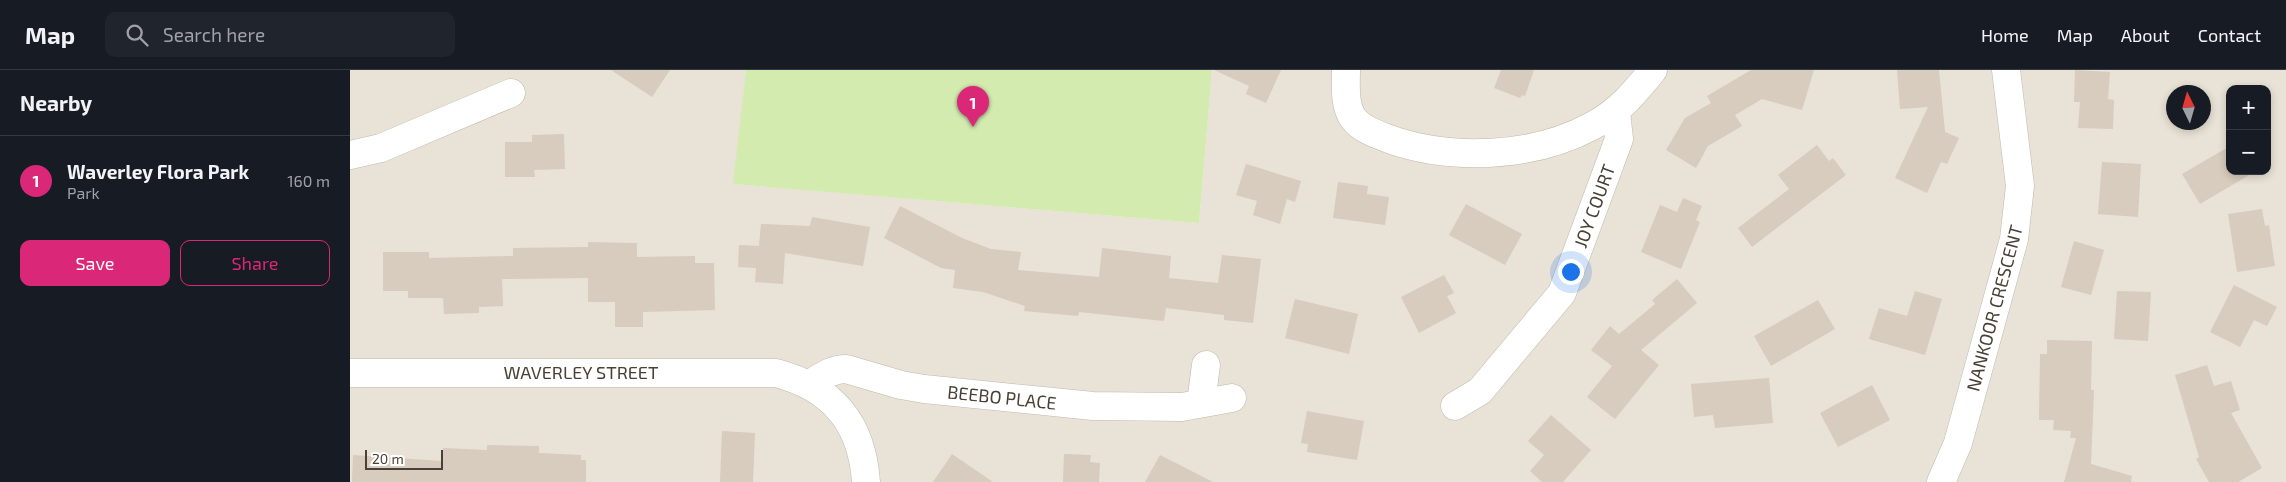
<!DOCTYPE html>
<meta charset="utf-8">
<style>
body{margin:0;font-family:"Exo 2",sans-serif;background:#20242c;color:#f1f3f6}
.controls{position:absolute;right:15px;top:15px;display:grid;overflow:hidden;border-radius:10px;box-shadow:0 2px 8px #0003}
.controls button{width:45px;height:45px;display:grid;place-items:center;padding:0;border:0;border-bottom:1px solid #363941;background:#171b24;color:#f1f3f6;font:25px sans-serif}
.compass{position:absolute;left:1816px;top:15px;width:45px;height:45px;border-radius:50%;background:#171b24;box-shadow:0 2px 8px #0003;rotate:355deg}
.scale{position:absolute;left:15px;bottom:12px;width:78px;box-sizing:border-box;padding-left:5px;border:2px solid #494136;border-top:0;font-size:14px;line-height:18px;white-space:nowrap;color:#494136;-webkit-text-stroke:4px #fff;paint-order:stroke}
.you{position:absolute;left:1220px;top:201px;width:18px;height:18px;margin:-12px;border:4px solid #fff;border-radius:50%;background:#1a73e8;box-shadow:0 0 0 8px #1a73e833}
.badge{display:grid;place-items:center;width:32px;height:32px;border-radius:50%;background:#db2777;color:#fff;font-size:16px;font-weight:700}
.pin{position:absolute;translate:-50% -41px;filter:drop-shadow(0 1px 2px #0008)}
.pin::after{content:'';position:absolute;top:26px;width:18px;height:15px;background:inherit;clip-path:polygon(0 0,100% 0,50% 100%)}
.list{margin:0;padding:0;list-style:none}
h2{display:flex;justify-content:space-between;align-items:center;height:65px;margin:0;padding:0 20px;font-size:21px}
h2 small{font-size:16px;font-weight:400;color:#9ea1a6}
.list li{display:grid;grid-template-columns:32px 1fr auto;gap:15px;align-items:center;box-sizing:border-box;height:90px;padding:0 20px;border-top:1px solid #363941}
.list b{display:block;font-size:19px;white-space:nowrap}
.list p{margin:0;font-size:16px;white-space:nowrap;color:#9ea1a6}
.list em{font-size:16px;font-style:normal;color:#9ea1a6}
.actions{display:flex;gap:10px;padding:15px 20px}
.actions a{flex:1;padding:11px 0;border:1px solid #db2777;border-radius:10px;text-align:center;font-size:18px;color:#db2777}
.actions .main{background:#db2777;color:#fff}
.icon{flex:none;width:28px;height:28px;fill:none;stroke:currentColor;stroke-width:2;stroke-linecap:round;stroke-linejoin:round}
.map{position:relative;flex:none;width:1936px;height:412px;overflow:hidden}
header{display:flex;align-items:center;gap:30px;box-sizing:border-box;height:70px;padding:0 25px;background:#171b24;border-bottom:1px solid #363941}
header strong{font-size:24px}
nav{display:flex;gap:28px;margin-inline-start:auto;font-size:18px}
.search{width:350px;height:45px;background:#20242c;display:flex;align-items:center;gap:12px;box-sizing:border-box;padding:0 18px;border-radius:10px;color:#9ea1a6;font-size:19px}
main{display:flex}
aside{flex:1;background:#171b24}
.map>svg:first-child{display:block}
.residential{fill:#e9e2d6;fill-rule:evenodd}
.green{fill:#d3ebaf}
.building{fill:#d7ccbd}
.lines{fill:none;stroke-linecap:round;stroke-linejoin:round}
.minor-casing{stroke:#c1b8aa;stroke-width:29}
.minor{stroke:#fff;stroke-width:28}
.labels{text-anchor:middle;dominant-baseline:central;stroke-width:4;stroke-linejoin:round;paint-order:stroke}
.street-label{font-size:18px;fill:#494136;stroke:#fff}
</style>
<header>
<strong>Map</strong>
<div class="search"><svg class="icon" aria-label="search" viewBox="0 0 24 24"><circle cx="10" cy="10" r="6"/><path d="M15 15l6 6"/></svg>Search here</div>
<nav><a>Home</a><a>Map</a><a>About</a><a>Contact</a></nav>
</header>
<main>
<aside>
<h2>Nearby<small></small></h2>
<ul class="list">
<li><span class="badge">1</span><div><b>Waverley Flora Park</b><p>Park</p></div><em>160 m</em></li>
</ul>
<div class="actions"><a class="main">Save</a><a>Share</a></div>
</aside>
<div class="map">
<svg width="1936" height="412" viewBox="0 0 1936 412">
<rect width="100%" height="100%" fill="#f5f1e8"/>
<!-- residential -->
<path class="residential" d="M0,0h396l-12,114 465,39 13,-153h1074v412h-1936zM1880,19h37v82h-37zM1824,22h30v30h-30z"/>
<!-- green -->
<path class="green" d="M396,0h466l-13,153 -466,-39z"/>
<!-- building -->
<path class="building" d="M261,0h59l-18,27z
M864,0h67l-15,33 -20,-9 3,-8z
M1151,0h33l-9,26 -3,-1 -2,3 -26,-10z
M1401,0h63l-12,40 -40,-11 -27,16 7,11 -34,20 -12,22 -30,-18 19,-32 26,-15 -4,-7z
M1547,0h42l6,62 14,6 -12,26 -6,-2 -14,31 -32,-15 33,-71 -28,2z
M1725,0l35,2 -2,27 6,1 -1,29 -35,-1 2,-26h-6z
M214,64l1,35 -31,1 1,7h-30v-35h27v-7z
M1467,75l12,16 4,-3 13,17 -94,72 -14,-19 51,-39 -11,-14z
M1880,76v25h26l-56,33 -18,-30z
M1752,92l39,2 -3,53 -40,-3z
M896,94l55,17 -6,21 -8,-3 -7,25 -27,-9 4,-14 -21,-6z
M988,112l30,4 -1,8 22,3 -4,28 -52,-7z
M1333,128l19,8 -6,14 4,2 -19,47 -40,-17 19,-47 17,7z
M1116,134l56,30 -17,31 -56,-30z
M550,136l62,32 29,11 30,3 -3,18 81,7 3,-29 69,8 -2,22 49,5 4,-28 39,4 -8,64 -29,-3v-5l-58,-7 -2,13 -85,-9 -1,4 -54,-5 1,-5 -42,-14 -30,-4 2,-18 -14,-2 -57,-30z
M1912,139l3,17 4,-1 6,41 -38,6 -9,-58z
M462,147l58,10 -7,39 -78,-13 -2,31 -28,-2 1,-14 -18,-1 1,-22 20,1 2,-22 49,2z
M1724,171l30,9 -13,45 -30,-8z
M238,172l49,1v14l58,-1v7h19l1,47 -72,2v15h-28v-25h-27v-24l-86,1 1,27 -24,1v6l-35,1 -1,-16h-35v-7h-25v-39h46v6l84,-2v-8l75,-1z
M1094,205l10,18 -7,3 9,17 -37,20 -18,-36z
M1327,209l20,24 -56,47 18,15 -44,54 -28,-22 25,-31 -21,-16 19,-24 9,8 36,-30 -3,-4z
M1884,215l43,22 -10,19 -13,-6 -14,27 -30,-15z
M1565,221l27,8 -17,56 -56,-16 10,-31 28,8z
M1767,221l34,1 -3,49 -34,-2z
M945,229l63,15 -9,40 -64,-16z
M1468,230l17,29 -64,37 -17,-30z
M1697,270l45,1 -1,49h3l-3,74 41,12 -1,6h-67l12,-44h-6l1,-7 -18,-1 1,-10h-15l1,-66h7z
M1857,295l7,21 17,-5 9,29 -9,3 31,55 -24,14h-29l-13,-23 3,-2 -24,-82z
M1419,308l4,45 -58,5 -2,-13 -19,2 -3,-33z
M1522,315l18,35 -52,27 -18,-34z
M957,341l57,10 -7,39 -50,-8 1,-8 -7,-1z
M1201,345l40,35 -28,32h-21l-12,-11 14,-16 -16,-14z
M372,361l33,2 -2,49h-33z
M137,375l52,1v7l42,2v5h5v22h-234l1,-27 89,6 1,-13 44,2z
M602,384l41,28h-60z
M714,384l27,1 -1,7 10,1 -1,19h-36z
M810,385l53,27h-68z"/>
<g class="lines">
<defs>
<path id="minor" d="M996,0c0,15 -2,35 7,48 8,11 23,16 36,21 62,22 144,19 203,-13 26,-13 43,-34 61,-56
M0,85l31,-7 130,-55
M0,303h426c57,15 86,50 90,109
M460,314c11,-7 22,-15 36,-15l55,16 23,4 169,17 89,1 50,-9
M851,333l5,-38
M1105,336l25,-15 82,-98 57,-154 -3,-28
M1591,412l17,-39 56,-204 6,-53 -14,-116"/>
</defs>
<!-- minor casing -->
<use href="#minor" class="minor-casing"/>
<!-- minor -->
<use href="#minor" class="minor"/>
</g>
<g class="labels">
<!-- street labels -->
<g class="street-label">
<text transform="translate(1244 136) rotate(-70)">JOY COURT</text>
<text transform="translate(1644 238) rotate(-75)">NANKOOR CRESCENT</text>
<text x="231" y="302">WAVERLEY STREET</text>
<text transform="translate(652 327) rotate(6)">BEEBO PLACE</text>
</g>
</g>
</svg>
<div class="controls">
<button>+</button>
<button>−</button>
</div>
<svg class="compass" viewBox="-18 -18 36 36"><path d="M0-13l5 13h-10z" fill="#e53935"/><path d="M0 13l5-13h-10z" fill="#9ea1a6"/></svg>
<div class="scale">20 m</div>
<div class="you"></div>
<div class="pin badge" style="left:623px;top:57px">1</div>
</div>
</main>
